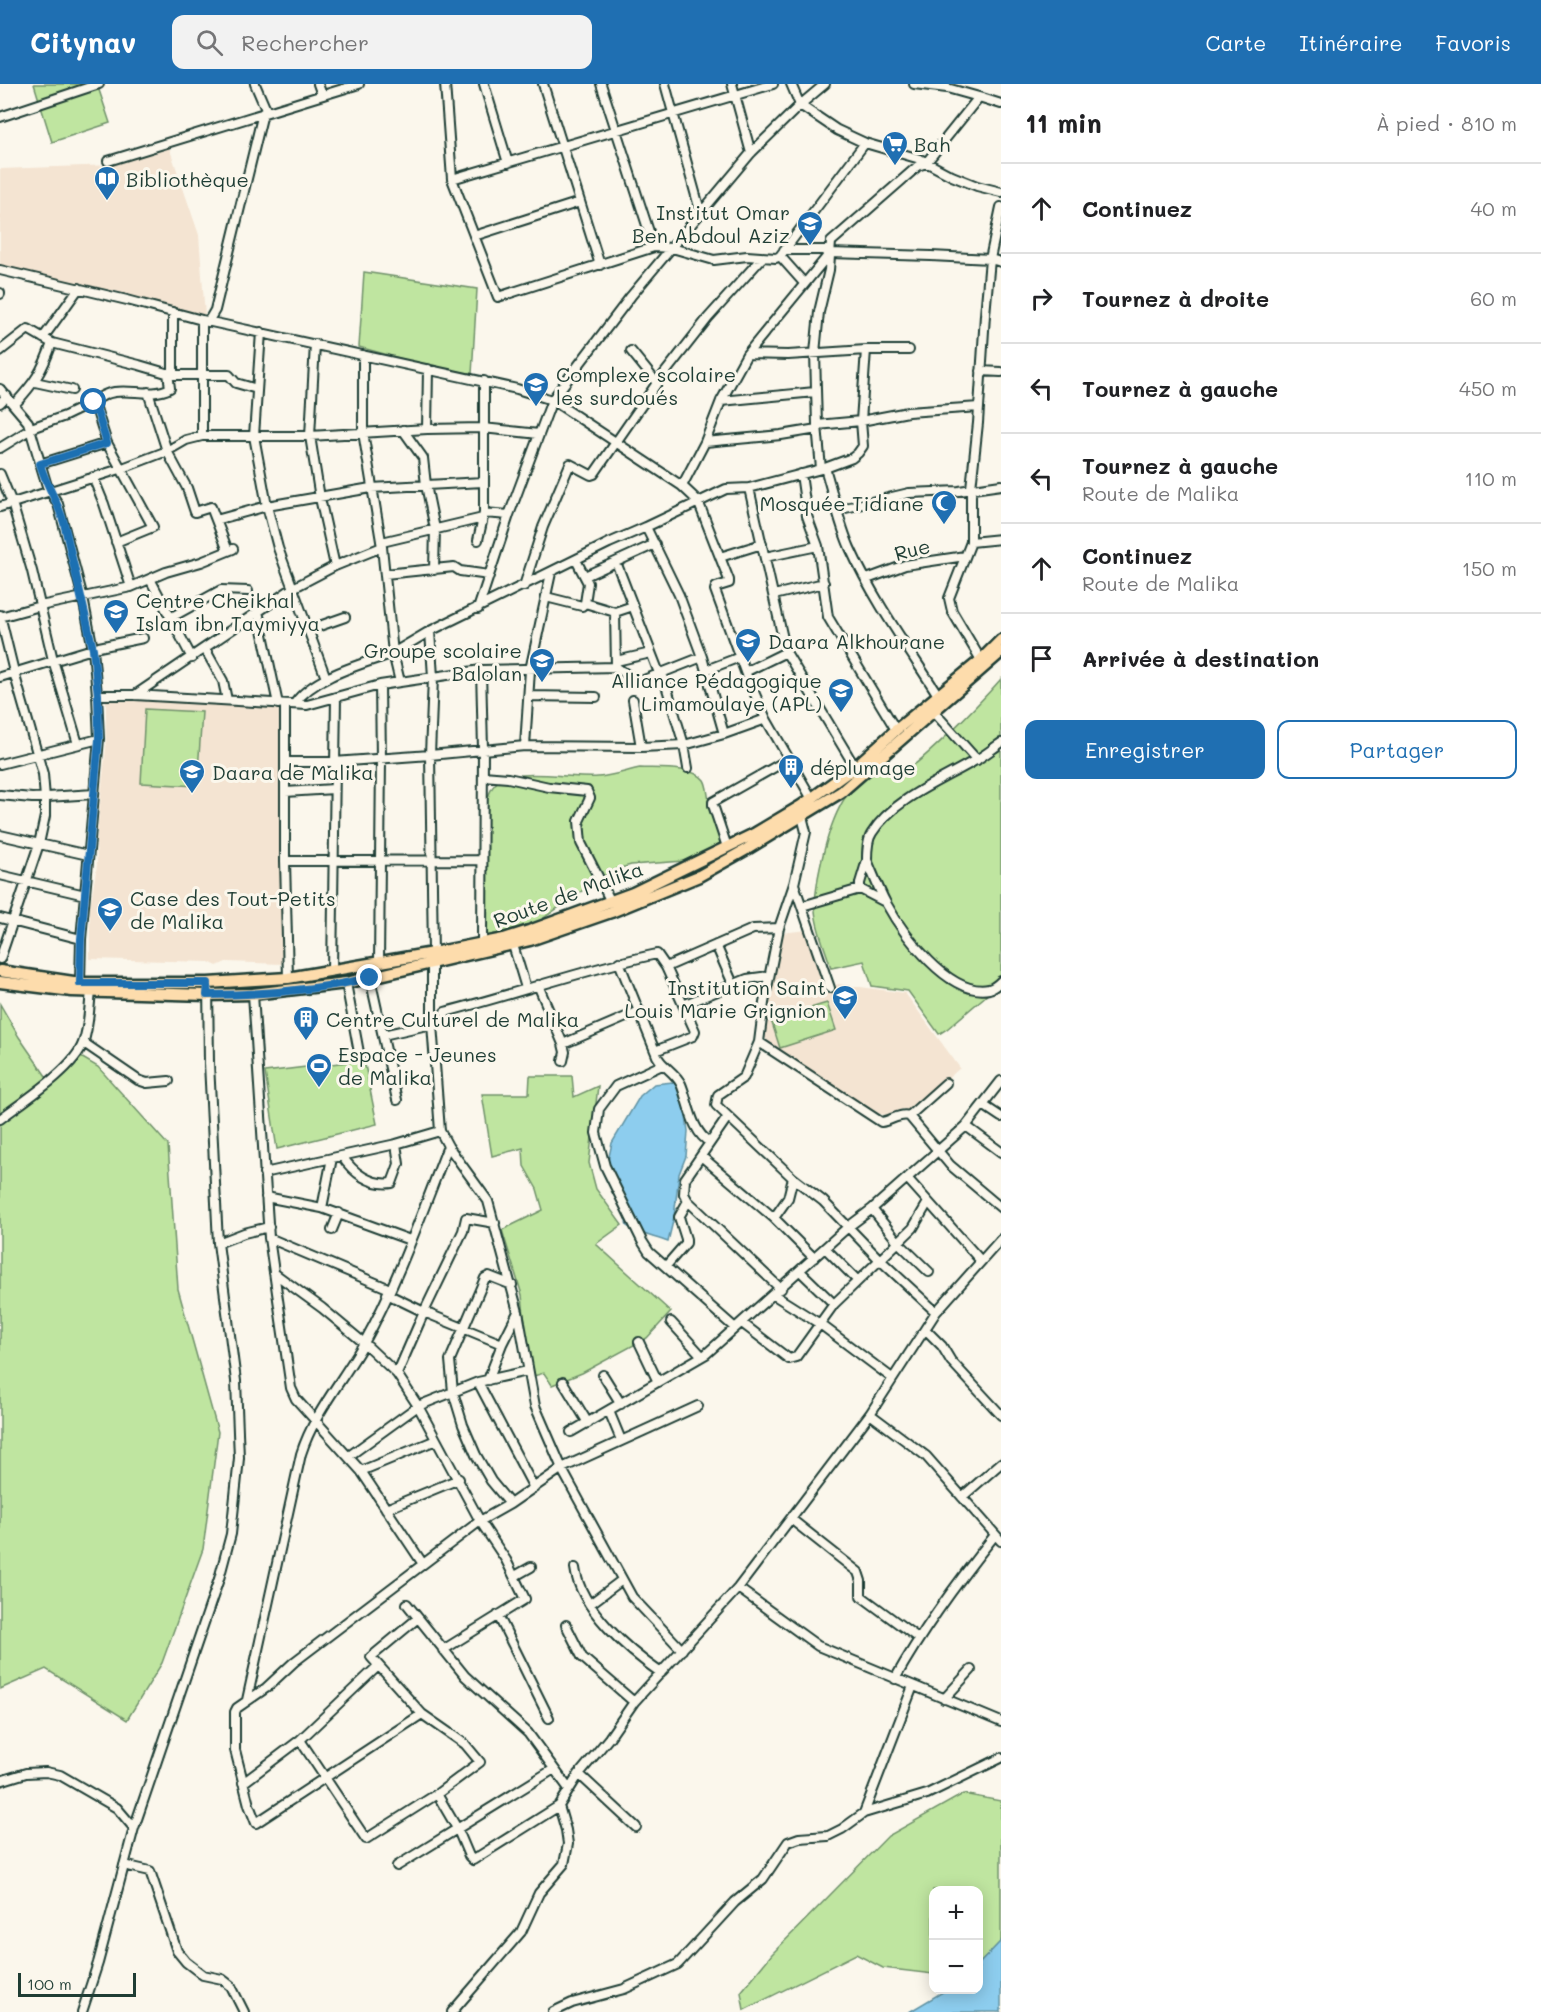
<!DOCTYPE html>
<html lang="fr">
<meta charset="utf-8">
<style>
body{margin:0;font-family:Mali,sans-serif;background:#f2f2f2;color:#202124}
.controls{position:absolute;right:18px;bottom:18px;display:grid;overflow:hidden;border-radius:12px;box-shadow:0 3px 15px #0003}
.controls button{width:54px;height:54px;display:grid;place-items:center;padding:0;border:0;border-bottom:2px solid #e0e0e0;background:#fff;color:#202124;font:30px sans-serif}
.scale{position:absolute;left:18px;bottom:15px;width:118px;box-sizing:border-box;padding-left:6px;border:3px solid #1f3d34;border-top:0;font-size:16px;line-height:21px;white-space:nowrap;color:#1f3d34;-webkit-text-stroke:4px #fbf7ec;paint-order:stroke}
.stop{position:absolute;width:18px;height:18px;margin:-14px;border:4px solid #1f6fb2;border-radius:50%;background:#fff}
.stop.end{background:#1f6fb2;border-color:#fff;box-shadow:0 2px 6px #0008}
.list{margin:0;padding:0;list-style:none}
h2{display:flex;justify-content:space-between;align-items:center;height:78px;margin:0;padding:0 24px;font-size:26px}
h2 small{font-size:20px;font-weight:400;color:#757577}
.list li{display:grid;grid-template-columns:39px 1fr auto;gap:18px;align-items:center;box-sizing:border-box;height:90px;padding:0 24px;border-top:2px solid #e0e0e0}
.list b{display:block;font-size:22px;white-space:nowrap}
.list p{margin:0;font-size:20px;white-space:nowrap;color:#757577}
.list em{font-size:20px;font-style:normal;color:#757577}
.actions{display:flex;gap:12px;padding:18px 24px}
.actions a{flex:1;padding:14px 0;border:2px solid #1f6fb2;border-radius:12px;text-align:center;font-size:21px;color:#1f6fb2}
.actions .main{background:#1f6fb2;color:#fff}
.icon{flex:none;width:33px;height:33px;fill:none;stroke:currentColor;stroke-width:2;stroke-linecap:round;stroke-linejoin:round}
.map{position:relative;flex:none;width:1001px;height:1928px;overflow:hidden}
header{display:flex;align-items:center;gap:36px;box-sizing:border-box;height:84px;padding:0 30px;background:#1f6fb2;color:#fff}
header strong{font-size:28px}
nav{display:flex;gap:33px;margin-inline-start:auto;font-size:21px}
.search{width:420px;height:54px;background:#f2f2f2;display:flex;align-items:center;gap:15px;box-sizing:border-box;padding:0 21px;border-radius:12px;color:#757577;font-size:22px}
main{display:flex}
aside{flex:1;background:#fff}
.map>svg:first-child{display:block}
.built{fill:#f4e4d2}
.green{fill:#bfe5a0;stroke:#6f916a;stroke-width:1.5}
.water{fill:#8dcdee;stroke:#6193a4;stroke-width:1.5}
.lines{fill:none;stroke-linecap:round;stroke-linejoin:round}
.minor-casing{stroke:#1f3d34;stroke-width:12}
.major-casing{stroke:#1f3d34;stroke-width:15}
.minor{stroke:#fbf7ec;stroke-width:8}
.major{stroke:#fddcac;stroke-width:10}
.route{stroke:#1f6fb2;stroke-width:8}
.labels{text-anchor:middle;dominant-baseline:central;stroke-width:6;stroke-linejoin:round;paint-order:stroke}
.poi-label{font-size:20px;fill:#1f3d34;stroke:#fbf7ec;text-anchor:start}
.street-label{font-size:20px;fill:#1f3d34;stroke:#fbf7ec}
</style>
<header>
<strong>Citynav</strong>
<div class="search"><svg class="icon" aria-label="search" viewBox="0 0 24 24"><circle cx="10" cy="10" r="6"/><path d="M15 15l6 6"/></svg>Rechercher</div>
<nav><a>Carte</a><a>Itinéraire</a><a>Favoris</a></nav>
</header>
<main>
<div class="map">
<svg width="1001" height="1928" viewBox="0 0 1001 1928">
<rect width="100%" height="100%" fill="#fbf7ec"/>
<filter id="ink" filterUnits="userSpaceOnUse"><feTurbulence type="fractalNoise" baseFrequency=".0167" numOctaves="2"/><feDisplacementMap in="SourceGraphic" scale="12" xChannelSelector="R" yChannelSelector="G"/><feConvolveMatrix kernelMatrix="1 2 1 2 8 2 1 2 1" color-interpolation-filters="sRGB"/></filter>
<g filter="url(#ink)">
<!-- built -->
<path class="built" d="M169,63l30,88 6,81 -205,-49v-98l112,-4z
M106,615l176,8 2,257 -58,-2 -9,4 -8,-4 -119,-3v-52l7,-42 -1,-23 10,-95z
M808,846l18,60 12,-6 67,9 55,75 -50,44 -7,-3 -14,6 -11,-1 -107,-67 -8,-13 3,-26 15,-75z"/>
<!-- green -->
<path class="green" d="M34,0h63l13,39 -58,19z
M364,188l113,17 -5,85 -55,-11 -58,-16z
M1001,595v304l-54,46 -8,5 -31,-43 -36,-5 -8,-25 -33,7c-5,-18 -15,-39 -16,-58 -1,-10 2,-22 3,-32 7,-37 22,-99 63,-111 5,3 11,8 17,7 17,-2 88,-78 103,-95z
M145,625l57,3 -5,74 -56,-3z
M640,684c15,1 54,-2 64,12 4,6 3,16 6,23 5,13 10,26 14,40l-40,18 -53,4 -14,4 -18,10 -61,43 -22,8 -30,6 1,-136c3,-8 5,-15 12,-19 20,-13 74,-2 99,-4 14,-1 28,-6 42,-9z
M827,919l9,27 -56,18 -9,-28z
M0,920l19,33 29,42 26,-26 24,14 70,78 10,144 40,143 -15,117 -41,114 -35,57 -81,-51 -46,20z
M364,976l13,64 -100,25 -12,-77z
M530,992h42l2,21 24,-11 -9,77 7,26 26,36 -26,19 75,68 -24,26 -65,35 -30,12 -8,-12 -14,4 -8,-82 -20,-65 41,-20 -6,-21 -13,-23 -1,-18 -31,8 -10,-62h47z
M963,1710l38,7v140l-22,23 -1,-74h-45v84l-50,-6 -27,-14 -112,56 -3,-18 31,-38 116,-118z"/>
<!-- water -->
<path class="water" d="M673,998l9,7 6,42 -2,25 -7,18 -5,43 -6,25c-16,-6 -27,-7 -41,-16l-5,-23 -10,-20 -4,-22 4,-18 28,-47 14,-12z
M1001,1857v71h-92l37,-22h32l1,-26z"/>
<g class="lines">
<defs>
<path id="minor" d="M255,0l12,28
M318,0l4,11
M445,0l7,95 46,118 156,-50 18,1 42,12 33,-4 29,2 4,-2 24,27
M484,0l24,79
M543,0l57,181
M601,0l53,163
M665,0l36,130
M732,0l19,69
M791,0l9,21 37,25 28,13 55,16 32,17 25,10 24,6
M914,0l33,4 32,9
M0,33l99,-33
M108,77l251,-77
M452,95l321,-95
M474,152l106,-34
M784,166h46
M780,172l85,-113
M0,186l127,30 75,20 315,69 35,11 130,86 16,15 31,79v3l-13,4 -1,3 30,82 21,47 46,80
M0,209v1
M173,228v63
M202,236v116
M208,238l7,-12 48,-197
M261,248l-7,104 13,70 11,42 48,130
M43,254l36,-50
M315,260l-5,92 10,62 15,68
M0,267l28,-22 24,14 87,22 34,10h56l7,8 21,6
M631,267l26,32
M747,270l83,-101 101,3 59,3 11,3
M363,271v77l19,115 11,106 37,-22 179,-88 37,-16
M981,287l20,1
M35,298l37,8
M0,305l28,33 19,64 11,18 25,94 10,51 4,46 2,44 -18,200 -1,44
M148,308l19,59 20,37 8,24 16,-5 17,44
M721,317l94,-9
M0,319l7,-7
M15,320c20,-22 27,-32 37,-61
M817,341l44,-4 47,-9 71,-5
M427,345l1,-60
M403,346l20,28 3,27 9,44 -1,41
M705,358l16,-41 26,-47 41,1 78,-5h43
M0,364l34,-21 31,-11 29,-14
M40,380l67,-21
M825,384c8,26 14,55 25,80 23,51 58,100 88,147
M821,385l-4,-44 -2,-72 4,-41 10,-42 2,-28 87,-76 8,-3 53,-66 22,7
M0,390l12,29 20,68 21,89 25,84
M801,390l6,42 11,30 10,71 68,113
M93,393l11,27 27,83
M682,402l23,-44 76,-7 36,-6
M749,404l37,164 69,115
M0,423l120,-38 47,-18 19,-11 16,-4h108l117,-7 56,-1 56,6
M837,426l72,-17 50,-2 42,-6
M484,429l25,2
M216,436l51,-14 104,-18 112,-6
M478,456l6,-27v-132
M116,458l37,-15 -46,-84 -13,-41c23,-22 52,-1 76,-14l-2,-15
M382,458l101,-24
M971,458l30,-3
M720,473l42,-13
M765,473l53,-11
M576,476l12,23 -3,20
M616,478l43,111
M385,490l69,-7 6,4 29,4
M585,492l70,-32
M150,495l42,79
M867,495l38,-14 60,-9
M524,502l19,-59 27,-63 21,11 3,-1 63,-91 51,-65 53,-59
M774,511l50,-12
M546,513l36,9 3,-3 30,9 18,-6
M478,525l31,-94 43,-115 79,-104 120,-143 49,-48 25,-21
M258,527l20,93
M0,531l15,61 28,98 2,24v18l-6,28 -39,115
M0,533l40,-11 91,-19 35,-15 35,-10 32,-13
M170,534l51,-28 27,1
M308,546l37,-13
M430,547l3,46 -3,78 3,198
M205,565l18,32 4,19
M981,576l-29,-49 -3,-13 22,-56v-54l7,-65 7,-108 5,-56 11,-52
M616,577l35,-8
M616,583l20,14h5l61,-24
M481,586l2,79 -1,194
M706,586l34,-13
M662,588l22,73 4,23
M745,588l41,-20
M0,593l99,-30 44,-9
M97,611h38l172,10 73,-20 101,-15 135,-3 -1,-55
M135,611l158,-107 42,-22 47,-19
M528,612l68,1
M633,616l8,47
M295,619c19,-27 68,-39 98,-50l7,29
M285,621v156l3,117
M934,628l43,48
M724,650l-22,-77 -23,-62 -33,-68 80,-38 23,-1 76,-20 27,-10 6,-5 5,-7 -2,-25 5,-71
M1001,659c-9,6 -17,13 -27,18 -32,19 -82,39 -102,72 -5,7 -5,19 -5,27 6,14 12,30 19,43 17,31 63,94 103,86 4,-1 9,-5 12,-8
M525,662l5,-76 21,-97
M285,678h49l96,-7 95,-9 116,1 43,-2 40,-11 42,-15
M0,680l99,-25
M483,692l25,2 41,9 38,4 3,7 -11,23 2,22 30,59
M285,708l49,-3
M0,711l32,3 62,-4
M802,732l4,16 -12,52 -15,44 -15,75 -5,39 -15,35 -26,18 -2,10 77,73 30,23 56,58 57,53
M0,751l88,20
M727,763l-14,-42v-3l76,-43
M285,777l197,-1
M0,791l85,20
M794,800l36,104
M860,805v-6l7,-23
M802,822l58,-17 25,13
M0,834l81,21
M513,861l13,43
M716,861l17,39
M619,878l36,89
M379,879l2,-204 -1,-74
M432,879v61l8,107 8,15 40,55 30,111 17,94 29,67 68,124 50,53
M666,883l87,-38 26,-1
M332,887l4,-274
M370,894l27,122
M346,899l14,75
M538,901l25,59 2,8 -2,9
M253,910l16,244 22,150 5,11 65,72 62,93
M683,921l64,-26 22,-3
M445,928c71,-18 140,-43 212,-58l9,13 29,64 -2,5 -38,15c4,15 19,19 26,33 7,16 11,50 29,58
M383,951l49,-11
M759,958l122,80c10,-1 18,-9 28,-6l41,49 51,43
M84,959l54,37 9,3 22,-2
M563,960l77,-33
M662,981l-46,21 -17,23 -3,24 9,33 37,75 7,11 86,76
M983,1021l18,12
M909,1032l37,-33
M727,1034l-42,61 -1,15 4,7 93,88
M0,1035c22,-17 74,-50 83,-76 6,-15 6,-35 8,-51
M966,1042l35,26
M342,1072c11,17 29,30 50,27l7,-19 -3,-20
M701,1072l73,62 40,40
M264,1089l132,-29 44,-13
M907,1094l74,83
M266,1113l56,11 88,32
M322,1124l10,-50
M872,1125l27,34 30,29
M774,1134l14,-20 5,-20
M332,1146l7,-17
M269,1154l121,51
M218,1159l26,-10 25,-6
M825,1164l32,32
M666,1182l20,-23v-4l-7,-22 9,-16
M800,1187l34,33
M274,1189l48,35 42,35 33,31 21,32 62,115 26,39 19,39 -82,51
M387,1210l37,18 78,32
M774,1211l46,29 72,54
M671,1238l31,34
M742,1239l47,36 7,-2 38,-53 79,-76 14,-24
M925,1245l17,17 9,15 50,54
M639,1258l19,40
M397,1290l27,-62 39,-81 3,-13 29,5
M603,1291l18,29
M488,1296l14,-36 16,-32
M478,1298l56,106
M563,1298l25,41
M609,1327l12,29
M870,1330l56,42 75,85
M571,1348l135,-78 142,-127 24,-18 94,-83 35,-45
M349,1372l69,-50 60,-24 50,-11
M361,1387l75,-31
M962,1413l39,-34
M510,1420l-19,-23 -15,-26 -13,-30 -10,-33 -3,-32 35,-82 4,-2 23,9
M386,1425l73,-30
M791,1435l67,53 3,9v15l57,42
M575,1484c5,41 54,83 86,105
M515,1492l16,-9
M738,1504l80,58 183,76
M407,1520l58,72 63,57 41,56
M590,1520l32,-24
M498,1531l51,103
M566,1541l16,32 52,45
M895,1595c29,-52 63,-98 100,-144
M944,1615l27,-29
M247,1616l54,-246c13,-41 42,-74 63,-111 33,-59 59,-133 84,-197
M422,1630l-166,109 -7,-18 -14,-55v-38l2,-4 29,-20 28,-26 186,-141 30,-17 52,-36 136,-62
M300,1656l66,99 71,-45 43,-32 -15,-18 -43,-30 -51,-57 47,-39
M579,1690l57,53
M0,1697l26,-8 20,-1 14,3 57,33 17,20
M243,1699l57,-43 78,-74
M437,1710l21,36 11,26 4,4 86,-54 20,-32 30,-36 25,-36 104,-114 132,-174 66,-102 65,-73
M864,1729l63,-19 74,-36
M124,1781l26,6 27,80 9,11 17,13 19,4 9,7 13,26
M397,1782l157,-97
M82,1928l16,-49 36,-135 85,-249 12,-45 8,-76 -3,-77 -18,-138 -9,-180 -1,-80
M452,1928l69,-80 18,-39 25,-29 4,-20 -2,-14 -7,-24
M553,1928l19,-9 52,-14 54,-25 57,-62 28,-23 25,-37 11,-4 29,-2 14,-7 22,-16 49,-127"/>
<path id="major" d="M0,887l80,12h128l80,-5 145,-25 71,-14 25,-8 104,-38 121,-59 47,-28 54,-39 41,-37 85,-70 20,-20
M0,898l72,9 135,4 46,-1 93,-11 184,-43 81,-28 88,-36 48,-27 94,-57 160,-140"/>
</defs>
<!-- minor casing -->
<use href="#minor" class="minor-casing"/>
<!-- major casing -->
<use href="#major" class="major-casing"/>
<!-- minor -->
<use href="#minor" class="minor"/>
<!-- major -->
<use href="#major" class="major"/>
</g>
</g>
<g class="lines" filter="url(#ink)">
<!-- route -->
<path class="route" d="M94,318l13,41 -67,21c6,21 18,38 24,59l29,126 5,46 1,44 -18,200 -1,44h128l-1,12c54,0 110,-5 163,-17"/>
</g>
<!-- icons -->
<defs>
<symbol id="supermarket-pin" viewBox="-11 -11 22 30"><path d="M0 17L-7.5 6A9.5 9.5 0 1 1 7.5 6Z" fill="#1f6fb2" stroke="#fbf7ec"/><path d="M-6-5.5h2.5l.6 2H6L4.5 2H-2.5L-4.4-4H-6ZM-1.5 3.2a1.3 1.3 0 1 0 .1 0ZM3 3.2a1.3 1.3 0 1 0 .1 0Z" fill="#fff"/></symbol>
<symbol id="library-pin" viewBox="-11 -11 22 30"><path d="M0 17L-7.5 6A9.5 9.5 0 1 1 7.5 6Z" fill="#1f6fb2" stroke="#fbf7ec"/><path d="M-6-4Q-3-5.5-.7-3.5V5Q-3 3-6 4ZM6-4Q3-5.5 .7-3.5V5Q3 3 6 4Z" fill="#fff"/></symbol>
<symbol id="school-pin" viewBox="-11 -11 22 30"><path d="M0 17L-7.5 6A9.5 9.5 0 1 1 7.5 6Z" fill="#1f6fb2" stroke="#fbf7ec"/><path d="M0-5L7-2L0 1L-7-2ZM-4 1L0 2.5L4 1V4Q0 6-4 4Z" fill="#fff"/></symbol>
<symbol id="mosque-pin" viewBox="-11 -11 22 30"><path d="M0 17L-7.5 6A9.5 9.5 0 1 1 7.5 6Z" fill="#1f6fb2" stroke="#fbf7ec"/><path d="M3.5-4.9A6 6 0 1 0 3.5 4.9A5 5 0 1 1 3.5-4.9Z" fill="#fff"/></symbol>
<symbol id="building-pin" viewBox="-11 -11 22 30"><path d="M0 17L-7.5 6A9.5 9.5 0 1 1 7.5 6Z" fill="#1f6fb2" stroke="#fbf7ec"/><path d="M-4-6H4V6H1V3H-1V6H-4ZM-2.5-4.3h1.7v1.8h-1.7ZM.8-4.3h1.7v1.8H.8ZM-2.5-1h1.7V.8h-1.7ZM.8-1h1.7V.8H.8Z" fill="#fff"/></symbol>
<symbol id="stadium-pin" viewBox="-11 -11 22 30"><path d="M0 17L-7.5 6A9.5 9.5 0 1 1 7.5 6Z" fill="#1f6fb2" stroke="#fbf7ec"/><path d="M0-5a6.5 5 0 1 0 0 10a6.5 5 0 1 0 0-10ZM-3.5-1.8h7v3.6h-7Z" fill="#fff"/></symbol>
</defs>
<g fill-rule="evenodd">
<use href="#supermarket-pin" x="880" y="45" width="30" height="40"/>
<use href="#library-pin" x="92" y="80" width="30" height="40"/>
<use href="#school-pin" x="795" y="125" width="30" height="40"/>
<use href="#school-pin" x="521" y="286" width="30" height="40"/>
<use href="#mosque-pin" x="929" y="404" width="30" height="40"/>
<use href="#school-pin" x="101" y="513" width="30" height="40"/>
<use href="#school-pin" x="733" y="542" width="30" height="40"/>
<use href="#school-pin" x="527" y="562" width="30" height="40"/>
<use href="#school-pin" x="826" y="592" width="30" height="40"/>
<use href="#building-pin" x="776" y="668" width="30" height="40"/>
<use href="#school-pin" x="177" y="673" width="30" height="40"/>
<use href="#school-pin" x="95" y="811" width="30" height="40"/>
<use href="#school-pin" x="830" y="899" width="30" height="40"/>
<use href="#building-pin" x="291" y="920" width="30" height="40"/>
<use href="#stadium-pin" x="304" y="967" width="30" height="40"/>
</g>
<g class="labels">
<!-- poi labels -->
<g class="poi-label">
<text x="914" y="60">Bah</text>
<text x="126" y="95">Bibliothèque</text>
<text x="790" y="128" text-anchor="end">Institut Omar<tspan x="790" dy="23">Ben Abdoul Aziz</tspan></text>
<text x="556" y="290">Complexe scolaire<tspan x="556" dy="23">les surdoués</tspan></text>
<text x="924" y="419" text-anchor="end">Mosquée Tidiane</text>
<text x="136" y="516">Centre Cheikhal<tspan x="136" dy="23">Islam ibn Taymiyya</tspan></text>
<text x="768" y="557">Daara Alkhourane</text>
<text x="522" y="566" text-anchor="end">Groupe scolaire<tspan x="522" dy="23">Balolan</tspan></text>
<text x="822" y="596" text-anchor="end">Alliance Pédagogique<tspan x="822" dy="23">Limamoulaye (APL)</tspan></text>
<text x="810" y="683">déplumage</text>
<text x="212" y="688">Daara de Malika</text>
<text x="130" y="814">Case des Tout-Petits<tspan x="130" dy="23">de Malika</tspan></text>
<text x="826" y="903" text-anchor="end">Institution Saint<tspan x="826" dy="23">Louis Marie Grignion</tspan></text>
<text x="326" y="935">Centre Culturel de Malika</text>
<text x="338" y="970">Espace - Jeunes<tspan x="338" dy="23">de Malika</tspan></text>
</g>
<!-- street labels -->
<g class="street-label">
<text transform="translate(912 465) rotate(-14)">Rue</text>
<text transform="translate(568 810) rotate(-20)">Route de Malika</text>
</g>
</g>
</svg>
<div class="controls">
<button>+</button>
<button>−</button>
</div>
<div class="scale">100 m</div>
<div class="stop" style="left:94px;top:318px"></div>
<div class="stop end" style="left:370px;top:894px"></div>
</div>
<aside>
<h2>11 min<small>À pied · 810 m</small></h2>
<ul class="list">
<li><svg class="icon" aria-label="ahead" viewBox="0 0 24 24"><path d="M12 20V5M6 11l6-6 6 6"/></svg><div><b>Continuez</b></div><em>40 m</em></li>
<li><svg class="icon" aria-label="right" viewBox="0 0 24 24"><path d="M7 20v-9h11M14 6l5 5-5 5"/></svg><div><b>Tournez à droite</b></div><em>60 m</em></li>
<li><svg class="icon" aria-label="left" viewBox="0 0 24 24"><path d="M17 20v-9H6M10 6l-5 5 5 5"/></svg><div><b>Tournez à gauche</b></div><em>450 m</em></li>
<li><svg class="icon" aria-label="left" viewBox="0 0 24 24"><path d="M17 20v-9H6M10 6l-5 5 5 5"/></svg><div><b>Tournez à gauche</b><p>Route de Malika</p></div><em>110 m</em></li>
<li><svg class="icon" aria-label="ahead" viewBox="0 0 24 24"><path d="M12 20V5M6 11l6-6 6 6"/></svg><div><b>Continuez</b><p>Route de Malika</p></div><em>150 m</em></li>
<li><svg class="icon" aria-label="arrive" viewBox="0 0 24 24"><path d="M6 21V4h12l-3 4 3 4H6"/></svg><div><b>Arrivée à destination</b></div></li>
</ul>
<div class="actions"><a class="main">Enregistrer</a><a>Partager</a></div>
</aside>
</main>
